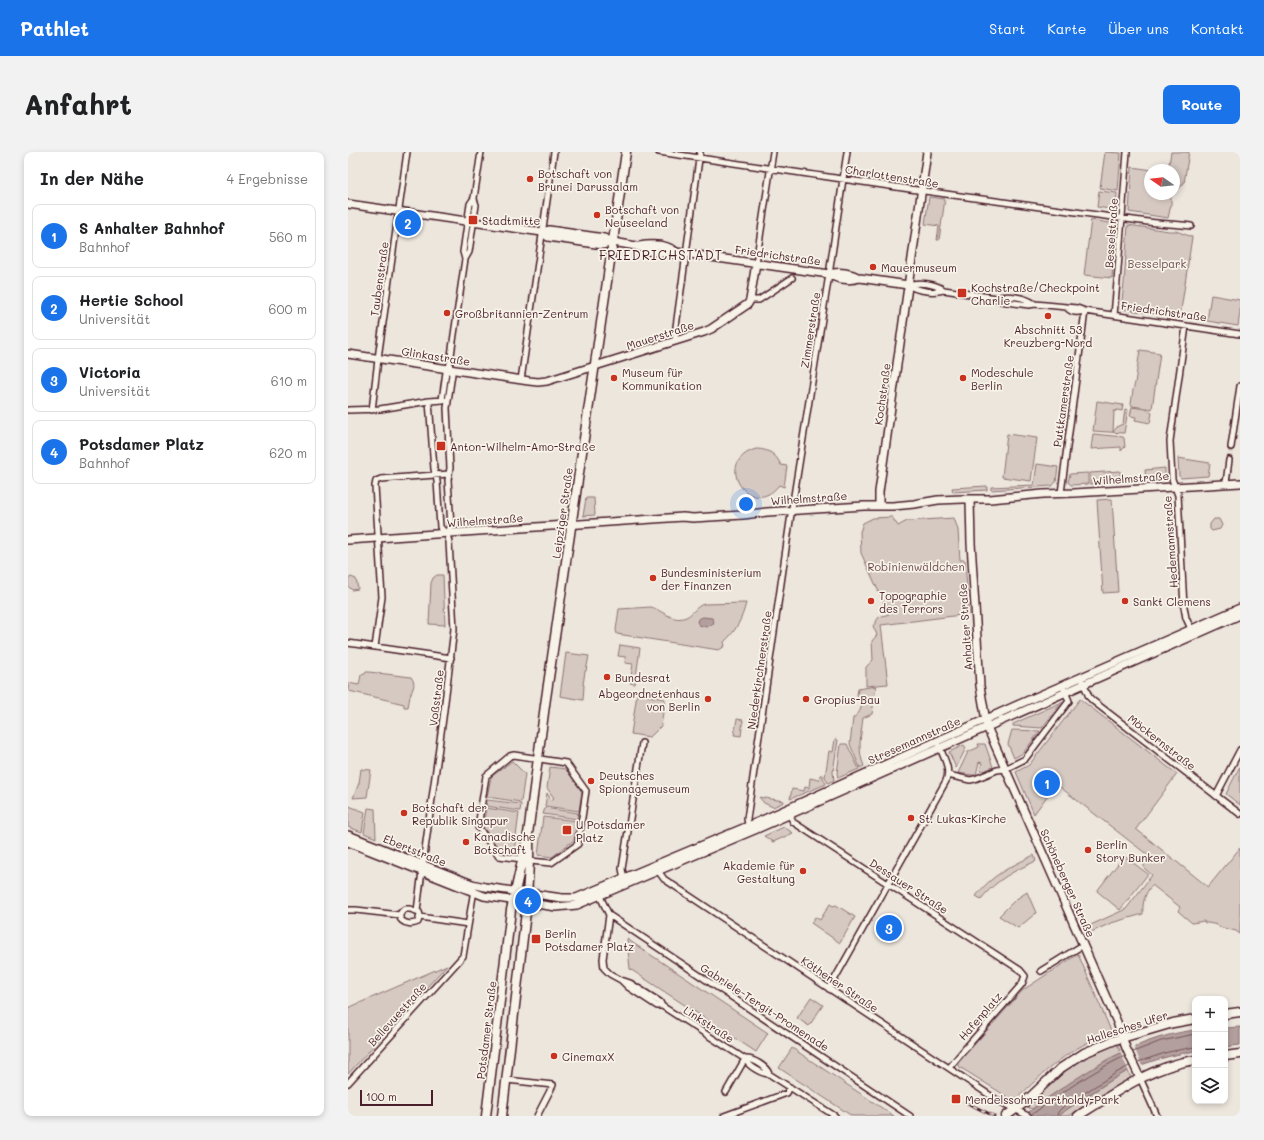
<!DOCTYPE html>
<html lang="de">
<meta charset="utf-8">
<style>
body{margin:0;font-family:Mali,sans-serif;background:#f2f2f2;color:#202124}
.controls{position:absolute;right:12px;bottom:12px;display:grid;overflow:hidden;border-radius:8px;box-shadow:0 2px 6px #0003}
.controls button{width:36px;height:36px;display:grid;place-items:center;padding:0;border:0;border-bottom:1px solid #e0e0e0;background:#fff;color:#202124;font:20px sans-serif}
.compass{position:absolute;left:796px;top:12px;width:36px;height:36px;border-radius:50%;background:#fff;box-shadow:0 2px 6px #0003;rotate:284deg}
.scale{position:absolute;left:12px;bottom:10px;width:73px;box-sizing:border-box;padding-left:4px;border:2px solid #4a1f2b;border-top:0;font-size:11px;line-height:14px;white-space:nowrap;color:#4a1f2b;-webkit-text-stroke:3px #f7f3e8;paint-order:stroke}
.you{position:absolute;left:398px;top:352px;width:14px;height:14px;margin:-10px;border:3px solid #fff;border-radius:50%;background:#1a73e8;box-shadow:0 0 0 6px #1a73e833}
.badge{display:grid;place-items:center;width:26px;height:26px;border-radius:50%;background:#1a73e8;color:#fff;font-size:13px;font-weight:700}
.pin{position:absolute;translate:-50% -50%;border:2px solid #fff;box-shadow:0 1px 4px #0006}
.list{margin:0;padding:0;list-style:none}
h2{display:flex;justify-content:space-between;align-items:center;height:52px;margin:0;padding:0 16px;font-size:17px}
h2 small{font-size:13px;font-weight:400;color:#757577}
.list li{display:grid;grid-template-columns:26px 1fr auto;gap:12px;align-items:center;box-sizing:border-box;height:64px;margin:0 8px 8px;padding:0 8px;border:1px solid #e0e0e0;border-radius:8px}
.list b{display:block;font-size:15px;white-space:nowrap}
.list p{margin:0;font-size:13px;white-space:nowrap;color:#757577}
.list em{font-size:13px;font-style:normal;color:#757577}
.icon{flex:none;width:22px;height:22px;fill:none;stroke:currentColor;stroke-width:2;stroke-linecap:round;stroke-linejoin:round}
.map{position:relative;flex:none;width:892px;height:964px;overflow:hidden;border-radius:8px}
header{display:flex;align-items:center;gap:24px;box-sizing:border-box;height:56px;padding:0 20px;background:#1a73e8;color:#fff}
header strong{font-size:19px}
nav{display:flex;gap:22px;margin-inline-start:auto;font-size:14px}
.intro{display:flex;align-items:center;justify-content:space-between;box-sizing:border-box;height:96px;padding:0 24px}
h1{margin:0;font-size:28px}
.button{padding:10px 18px;border-radius:8px;background:#1a73e8;color:#fff;font-size:14px;font-weight:700}
main{display:flex;gap:24px;padding:0 24px}
aside{flex:1;background:#fff;border-radius:8px;box-shadow:0 2px 6px #0003}
.map>svg:first-child{display:block}
.green{fill:#d5c9c2;stroke:#907476}
.water{fill:#b39f9d;stroke:#896c6f}
.pier{fill:#ece6dd}
.lines{fill:none;stroke-linecap:round;stroke-linejoin:round}
.shore{stroke:#745259;stroke-width:1}
.street-tunnel{stroke:#ccbeb9;stroke-width:5;stroke-dasharray:5 2.5;stroke-linecap:butt}
.street-casing{stroke:#4a1f2b;stroke-width:8}
.secondary-casing{stroke:#4a1f2b;stroke-width:10}
.primary-casing{stroke:#4a1f2b;stroke-width:11}
.street{stroke:#f7f3e8;stroke-width:5}
.secondary{stroke:#f7f3e8;stroke-width:7}
.primary{stroke:#f7f3e8;stroke-width:8}
.rail-casing{stroke:#4a1f2b;stroke-width:3}
.rail{stroke:#f7f3e8;stroke-width:1.5;stroke-dasharray:4.5;stroke-linecap:butt}
.poi-dot{fill:#c8321e;stroke:#f7f3e8;stroke-width:1.5}
.labels{text-anchor:middle;dominant-baseline:central;stroke-width:3.5;stroke-linejoin:round;paint-order:stroke}
.poi-label{font-size:11px;fill:#4a1f2b;stroke:#f7f3e8;text-anchor:start}
.street-label{font-size:11px;fill:#4a1f2b;stroke:#f7f3e8}
.park-label{font-size:11px;fill:#6d4a51;stroke:#f7f3e8}
.quarter-label{font-size:13px;letter-spacing:1px;fill:#4a1f2b;stroke:#f7f3e8}
</style>
<header>
<strong>Pathlet</strong>
<nav><a>Start</a><a>Karte</a><a>Über uns</a><a>Kontakt</a></nav>
</header>
<div class="intro"><h1>Anfahrt</h1><a class="button">Route</a></div>
<main>
<aside>
<h2>In der Nähe<small>4 Ergebnisse</small></h2>
<ul class="list">
<li><span class="badge">1</span><div><b>S Anhalter Bahnhof</b><p>Bahnhof</p></div><em>560 m</em></li>
<li><span class="badge">2</span><div><b>Hertie School</b><p>Universität</p></div><em>600 m</em></li>
<li><span class="badge">3</span><div><b>Victoria</b><p>Universität</p></div><em>610 m</em></li>
<li><span class="badge">4</span><div><b>Potsdamer Platz</b><p>Bahnhof</p></div><em>620 m</em></li>
</ul>
</aside>
<div class="map">
<svg width="892" height="964" viewBox="0 0 892 964">
<rect width="100%" height="100%" fill="#ece6dd"/>
<filter id="ink" filterUnits="userSpaceOnUse"><feTurbulence type="fractalNoise" baseFrequency=".025" numOctaves="2"/><feDisplacementMap in="SourceGraphic" scale="8" xChannelSelector="R" yChannelSelector="G"/><feConvolveMatrix kernelMatrix="1 2 1 2 8 2 1 2 1" color-interpolation-filters="sRGB"/></filter>
<g filter="url(#ink)">
<!-- green -->
<path class="green" d="M757,0l16,1 -3,38 -18,-3z
M823,0h18l-5,31 -10,11v-24h-6z
M784,15l21,3h-3v24h24l-3,3v8l-3,13 -39,-6z
M751,39l18,2 -1,17 -19,-3z
M581,45l16,2 -6,41h-2l2,-14 -14,-2z
M743,68l25,4 -4,54 -28,-3z
M780,73l41,6h7l16,6 -12,80 -59,-8 3,-26z
M863,143l29,5v12l-2,14 -31,-5z
M792,198l20,3 -8,56 -20,-3 -1,-2 2,-14 2,-7z
M749,249l26,4 -1,6 -5,-1 -1,1h-2l-1,21 5,-6 5,-2 2,-15 3,1 -4,23 -31,-2z
M784,255l14,2 6,4 -2,10 -15,-3 1,-3 -6,-1z
M659,282l30,4 -6,43 -29,-4z
M745,282l30,3 1,1 1,9 -4,4v-4l-30,2z
M408,297c12,0 20,5 25,16l6,1 -3,21 -5,-2c-28,36 -68,-23 -23,-36z
M830,306l32,5 -2,13 -27,2 -2,-2z
M689,312l21,3 -2,15 -4,4 -61,4v-3l43,-2z
M817,316v8l-3,3 -16,1 -1,-10z
M772,319l1,11 -31,2v-11z
M740,321v11l-17,1 -3,-3 2,-8z
M639,334v4l-34,2 -1,-4z
M238,346h8l1,17 -12,1z
M764,347l6,93 -15,1 -6,-93z
M544,365l6,9 9,-5 47,-3 4,12 2,30h5l4,54 -88,11 7,59 -22,2v-19l7,-7 -1,-19 5,-6 -4,-9 6,-9 10,-3 -28,-61 -1,-21 3,-9 10,-5z
M866,367h5l3,6 -2,4 -8,2 -2,-2v-5z
M89,423h6l2,50 -16,-1 2,-41 2,-5z
M3,425l5,2 2,10 -6,1 -4,-4v-7z
M398,451c-4,16 -10,28 -22,39l1,4 -6,4 -102,-16 -1,-4 3,-21 32,-2c11,3 22,16 35,10 7,-3 10,-11 18,-13z
M272,493l20,3 -5,36 -5,-1 3,-19 -8,-1 1,-6 -8,-1z
M218,501l23,3 -3,15h-1l-2,14h1l-1,15 -23,-4z
M17,520h4l42,5c6,8 1,12 -1,19 -1,4 -1,7 -2,11h-4v-3l-55,-13 -1,-8 11,2 2,-10 4,-1z
M528,534l-4,28 -9,4c-2,17 -6,32 1,48l-4,2 -10,-24 3,-26c9,-6 11,-15 4,-23l1,-6z
M289,542l28,5 -4,27 -11,11 -19,-3z
M732,547l97,75 -41,55 72,58 32,-39v86l-4,-3 -17,-4 -1,-2 -10,-2h-3l-1,-2 -12,2 -14,-12 2,-4 -28,-22c-7,8 -10,18 -9,29l-32,9 -24,11 -3,-6 42,-19 26,-34 -8,-7v-5l5,-7 -93,-72 -22,30 -18,-42 13,-7z
M714,550l-20,26 -29,-2v-2z
M389,567l6,1 -2,16 -7,-1z
M664,578l28,1 -17,22 -9,5 -6,-14z
M487,587l3,1 -5,32 1,8 -6,3 -3,-6 4,-26 4,1z
M493,592h6l12,25 -21,9 -1,-5z
M630,592h7l8,23 -9,4 -4,-1 2,-7 -3,-1 -3,13h-4l-14,-2 10,-21 11,-5z
M616,593l2,3 -10,20 -7,-16z
M164,609l13,13 -4,28 -34,-5 4,-20z
M892,614v39l-14,-11z
M202,615l16,2 16,22 -3,20 -34,-5 2,-13 4,7 3,-2 -7,-10z
M13,617l10,1 -4,27 -14,1 6,-15z
M472,623h3v3l3,6 -36,15 2,-10 12,2 1,-4 4,1 1,-10 9,2z
M411,645l25,4v1l-11,5 -9,-4z
M139,648l34,4 -1,7 -34,-5z
M1,654l16,6 -3,20 -14,-5z
M20,656l7,1 1,29 -12,-5z
M138,656l33,5 -5,39 -14,-2 -17,-23z
M197,656l33,5 -1,6 -34,-5z
M195,665l34,4 -3,19 -22,17 -14,-2z
M436,675l9,6 -20,9 -9,-6z
M686,703l2,6c-22,10 -39,18 -55,38l-5,-3c15,-21 36,-30 58,-41z
M776,704l24,18 -28,36 -23,-19z
M679,740l9,21 -18,15 -19,-12 16,-16z
M482,752l3,2 3,-1 19,12 -15,26 -29,-20 4,-6 5,3z
M279,787l141,94 -12,19 -126,-83z
M730,802l34,79c-44,14 -65,37 -98,68l-56,-35v-3l65,-73z
M99,813l-99,109v-66z
M463,845l12,8 -14,21 -12,-8z
M769,892l4,9 -13,6 -67,43 -9,7 -5,-2c30,-29 48,-50 90,-63z
M444,896l102,68h-42l-73,-48z
M780,919l3,7 -22,13 -40,25h-10l7,-6 52,-34z"/>
<!-- water -->
<path class="water" d="M355,465l9,1 2,3 -1,3 -7,3 -7,-2 -2,-3 1,-3z
M892,875v18l-15,2v-19z
M847,878v21c-17,3 -35,7 -51,13 -28,10 -53,30 -78,46l-7,6h-36c51,-37 106,-78 172,-86z"/>
<!-- pier -->
<path class="pier" d="M785,893l9,21 -13,6 -9,-21z"/>
<g class="lines">
<!-- shore -->
<path class="shore" d="M785,900l28,-11 34,-7
M790,910l30,-10 27,-5
M683,963c30,-22 60,-43 94,-59
M709,964l1,-4 6,-6 52,-33 13,-7"/>
<!-- street-tunnel -->
<path class="street-tunnel" d="M881,308l2,-13"/>
<defs>
<path id="street" d="M311,0l251,37 238,33c14,2 28,2 43,4
M117,107l-2,-7 7,-48 4,-6 7,-46
M408,111l17,-111
M560,133c10,6 25,8 36,5l52,8 5,3 13,2 15,2 6,-1 42,4 8,3 155,23
M560,133c11,-4 27,-1 36,5
M648,146c11,-4 29,-1 39,6
M402,148h9l33,-22
M719,156c6,5 9,5 17,3
M766,163l3,-33 10,-130
M838,174l-16,115 2,38 6,16 6,112 2,11 6,13
M328,189l-1,-7 25,-182
M173,228l33,-228
M94,248l4,-28 3,-3 16,-110 4,-7 7,-47 -2,-6
M0,258l32,-1 49,-8 15,-1
M24,258l7,-59 28,-199
M883,295l9,-61
M878,331l3,-23
M713,341l24,-182
M99,382l4,-8 -3,-46 2,-12 -3,-60 5,-34 -3,-5
M0,491l103,15
M27,495l7,-50 -7,-111 1,-5 5,-2 68,-5
M735,530l6,15 4,4 147,113
M600,623l22,5 5,-1 22,-9 8,-1 20,-10 44,-58 -5,-12
M868,644l24,-46
M441,661l4,9 227,148 5,6 -3,8 -58,66 -15,18
M401,677l-2,-10 43,-298 40,-253 17,-116
M174,707l-23,-3 -21,-29 8,-51 24,-20 4,-1 52,8 20,28 -8,53 -27,19 -21,-2
M75,712l20,-146 11,-89 -5,-87 -2,-8 -7,-7 -3,-46 -3,-12 -5,-68
M308,716l8,11 333,221 31,16
M276,726l-2,-9 20,-126
M250,740l11,23 -6,44 1,9 6,6 11,6 9,3 30,19 2,4 83,53c3,7 17,15 24,15l66,42
M57,757h5l9,3 1,3 -2,7c-12,6 -26,-5 -13,-13z
M0,758h8l44,5
M69,759l5,-40
M261,763l301,201
M72,765l48,7
M693,819l42,-26
M274,829l6,6 29,19h5
M481,837l117,-208c5,-12 -2,-23 -7,-35
M397,907c8,-1 22,8 24,15
M792,926l17,38
M159,928l46,5 -16,31
M0,931l115,-127 11,-66
M378,940l19,-33
M376,964l63,-23 3,-6"/>
<path id="secondary" d="M0,52l194,28 7,-2 55,8 9,4 23,4 12,5 22,3 6,-2 153,22c9,6 21,7 31,4l48,7
M194,80l6,5 55,8 10,-3
M291,94c12,-2 27,-3 37,6
M481,122c10,-3 22,-1 31,4
M0,202l181,27 9,1 9,-1 157,-49 7,-3 37,-25 2,-4 6,-37
M622,348l1,43 9,143 7,41 130,295 9,26 14,30
M531,354v-14l48,-340
M0,388l335,-23 10,1 50,-3 24,-3 97,-6h29l21,-2 24,-4 25,-1h27l53,-5 31,-1 166,-10
M0,683l124,49 13,3 77,11h14l184,-77 255,-115 225,-98
M0,690l136,54 72,11 21,-2 180,-76 483,-214"/>
<path id="primary" d="M877,862l15,-2
M877,904l15,-2
M138,964l25,-206 17,-76 17,-129 81,-553
M154,964l24,-204c1,-23 4,-46 3,-70
M658,964l18,-13 37,-35 23,-15 31,-13 58,-17 22,-4
M730,964c36,-23 74,-50 117,-56"/>
</defs>
<!-- street casing -->
<use href="#street" class="street-casing"/>
<!-- secondary casing -->
<use href="#secondary" class="secondary-casing"/>
<!-- primary casing -->
<use href="#primary" class="primary-casing"/>
<!-- street -->
<use href="#street" class="street"/>
<!-- secondary -->
<use href="#secondary" class="secondary"/>
<!-- primary -->
<use href="#primary" class="primary"/>
<defs>
<path id="rail" d="M617,950l29,14"/>
</defs>
<!-- rail casing -->
<use href="#rail" class="rail-casing"/>
<!-- rail -->
<use href="#rail" class="rail"/>
</g>
</g>
<!-- markers -->
<g class="poi-dot">
<circle cx="182" cy="27" r="4"/>
<circle cx="249" cy="63" r="4"/>
<rect x="120" y="63" width="10" height="10" rx="2"/>
<circle cx="525" cy="115" r="4"/>
<rect x="609" y="136" width="10" height="10" rx="2"/>
<circle cx="99" cy="161" r="4"/>
<circle cx="700" cy="164" r="4"/>
<circle cx="266" cy="226" r="4"/>
<circle cx="615" cy="226" r="4"/>
<rect x="88" y="289" width="10" height="10" rx="2"/>
<circle cx="305" cy="426" r="4"/>
<circle cx="523" cy="449" r="4"/>
<circle cx="777" cy="449" r="4"/>
<circle cx="259" cy="525" r="4"/>
<circle cx="360" cy="547" r="4"/>
<circle cx="458" cy="547" r="4"/>
<circle cx="243" cy="629" r="4"/>
<circle cx="56" cy="661" r="4"/>
<circle cx="563" cy="666" r="4"/>
<rect x="214" y="673" width="10" height="10" rx="2"/>
<circle cx="118" cy="690" r="4"/>
<circle cx="740" cy="698" r="4"/>
<circle cx="455" cy="719" r="4"/>
<rect x="183" y="782" width="10" height="10" rx="2"/>
<circle cx="206" cy="904" r="4"/>
<rect x="603" y="942" width="10" height="10" rx="2"/>
</g>
<g class="labels">
<!-- poi labels -->
<g class="poi-label">
<text x="190" y="21">Botschaft von<tspan x="190" dy="13">Brunei Darussalam</tspan></text>
<text x="257" y="57">Botschaft von<tspan x="257" dy="13">Neuseeland</tspan></text>
<text x="134" y="68">Stadtmitte</text>
<text x="533" y="115">Mauermuseum</text>
<text x="623" y="135">Kochstraße/Checkpoint<tspan x="623" dy="13">Charlie</tspan></text>
<text x="107" y="161">Großbritannien-Zentrum</text>
<text x="700" y="177" text-anchor="middle">Abschnitt 53<tspan x="700" dy="13">Kreuzberg-Nord</tspan></text>
<text x="274" y="220">Museum für<tspan x="274" dy="13">Kommunikation</tspan></text>
<text x="623" y="220">Modeschule<tspan x="623" dy="13">Berlin</tspan></text>
<text x="102" y="294">Anton-Wilhelm-Amo-Straße</text>
<text x="313" y="420">Bundesministerium<tspan x="313" dy="13">der Finanzen</tspan></text>
<text x="531" y="443">Topographie<tspan x="531" dy="13">des Terrors</tspan></text>
<text x="785" y="449">Sankt Clemens</text>
<text x="267" y="525">Bundesrat</text>
<text x="352" y="541" text-anchor="end">Abgeordnetenhaus<tspan x="352" dy="13">von Berlin</tspan></text>
<text x="466" y="547">Gropius-Bau</text>
<text x="251" y="623">Deutsches<tspan x="251" dy="13">Spionagemuseum</tspan></text>
<text x="64" y="655">Botschaft der<tspan x="64" dy="13">Republik Singapur</tspan></text>
<text x="571" y="666">St. Lukas-Kirche</text>
<text x="228" y="672">U Potsdamer<tspan x="228" dy="13">Platz</tspan></text>
<text x="126" y="684">Kanadische<tspan x="126" dy="13">Botschaft</tspan></text>
<text x="748" y="692">Berlin<tspan x="748" dy="13">Story Bunker</tspan></text>
<text x="447" y="713" text-anchor="end">Akademie für<tspan x="447" dy="13">Gestaltung</tspan></text>
<text x="197" y="781">Berlin<tspan x="197" dy="13">Potsdamer Platz</tspan></text>
<text x="214" y="904">CinemaxX</text>
<text x="617" y="947">Mendelssohn-Bartholdy-Park</text>
</g>
<!-- street labels -->
<g class="street-label">
<text transform="translate(544 24) rotate(9)">Charlottenstraße</text>
<text transform="translate(763 81) rotate(-86)">Besselstraße</text>
<text transform="translate(430 103) rotate(8)">Friedrichstraße</text>
<text transform="translate(31 127) rotate(-82)">Taubenstraße</text>
<text transform="translate(816 159) rotate(8)">Friedrichstraße</text>
<text transform="translate(462 178) rotate(-81)">Zimmerstraße</text>
<text transform="translate(312 183) rotate(-18)">Mauerstraße</text>
<text transform="translate(88 204) rotate(9)">Glinkastraße</text>
<text transform="translate(534 242) rotate(-82)">Kochstraße</text>
<text transform="translate(715 249) rotate(-82)">Puttkamerstraße</text>
<text transform="translate(783 326) rotate(-4)">Wilhelmstraße</text>
<text transform="translate(461 346) rotate(-4)">Wilhelmstraße</text>
<text transform="translate(214 361) rotate(-82)">Leipziger Straße</text>
<text transform="translate(137 368) rotate(-4)">Wilhelmstraße</text>
<text transform="translate(822 390) rotate(-94)">Hedemannstraße</text>
<text transform="translate(617 475) rotate(-94)">Anhalter Straße</text>
<text transform="translate(411 518) rotate(-82)">Niederkirchnerstraße</text>
<text transform="translate(88 546) rotate(-83)">Voßstraße</text>
<text transform="translate(566 588) rotate(-24)">Stresemannstraße</text>
<text transform="translate(814 590) rotate(38)">Möckernstraße</text>
<text transform="translate(67 698) rotate(22)">Ebertstraße</text>
<text transform="translate(720 731) rotate(66)">Schöneberger Straße</text>
<text transform="translate(561 734) rotate(33)">Dessauer Straße</text>
<text transform="translate(492 832) rotate(34)">Köthener Straße</text>
<text transform="translate(417 855) rotate(33)">Gabriele-Tergit-Promenade</text>
<text transform="translate(49 862) rotate(-48)">Bellevuestraße</text>
<text transform="translate(632 864) rotate(-49)">Hafenplatz</text>
<text transform="translate(361 872) rotate(33)">Linkstraße</text>
<text transform="translate(779 875) rotate(-18)">Hallesches Ufer</text>
<text transform="translate(138 878) rotate(-83)">Potsdamer Straße</text>
</g>
<!-- park labels -->
<g class="park-label">
<text x="809" y="111">Besselpark</text>
<text x="568" y="414">Robinienwäldchen</text>
</g>
<!-- quarter labels -->
<g class="quarter-label">
<text x="313" y="102">FRIEDRICHSTADT</text>
</g>
</g>
</svg>
<div class="controls">
<button>+</button>
<button>−</button>
<button><svg class="icon" aria-label="layers" viewBox="0 0 24 24"><path d="M12 4l9 5-9 5-9-5zM3 14l9 5 9-5"/></svg></button>
</div>
<svg class="compass" viewBox="-18 -18 36 36"><path d="M0-13l5 13h-10z" fill="#e53935"/><path d="M0 13l5-13h-10z" fill="#757577"/></svg>
<div class="scale">100 m</div>
<div class="you"></div>
<div class="pin badge" style="left:699px;top:631px">1</div>
<div class="pin badge" style="left:60px;top:71px">2</div>
<div class="pin badge" style="left:541px;top:776px">3</div>
<div class="pin badge" style="left:180px;top:749px">4</div>
</div>
</main>
